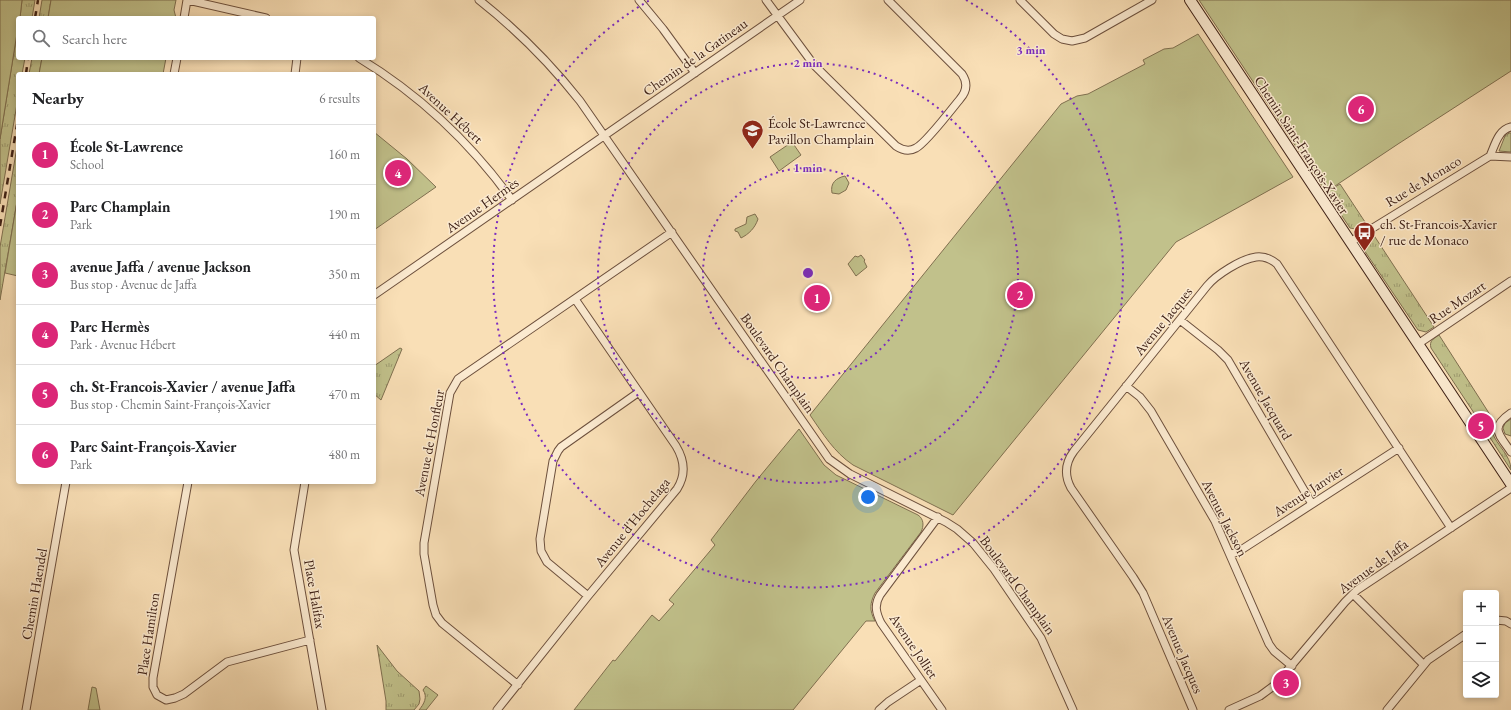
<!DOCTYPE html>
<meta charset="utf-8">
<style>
body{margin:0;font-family:"EB Garamond",serif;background:#f6f6f6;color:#202124}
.controls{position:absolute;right:12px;bottom:12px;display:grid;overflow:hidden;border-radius:4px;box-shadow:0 2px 6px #0003}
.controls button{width:36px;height:36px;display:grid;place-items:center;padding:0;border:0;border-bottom:1px solid #e0e0e0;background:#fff;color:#202124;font:20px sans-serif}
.you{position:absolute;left:868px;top:497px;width:14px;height:14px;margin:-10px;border:3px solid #fff;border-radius:50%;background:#1a73e8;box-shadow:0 0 0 6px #1a73e833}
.badge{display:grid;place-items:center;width:26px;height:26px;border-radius:50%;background:#db2777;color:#fff;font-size:13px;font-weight:700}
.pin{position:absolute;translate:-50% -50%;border:2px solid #fff;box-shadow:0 1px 4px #0006}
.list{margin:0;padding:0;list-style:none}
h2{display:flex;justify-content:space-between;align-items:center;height:52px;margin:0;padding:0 16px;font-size:17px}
h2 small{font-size:13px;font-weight:400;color:#757577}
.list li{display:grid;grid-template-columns:26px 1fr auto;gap:12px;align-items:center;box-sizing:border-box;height:60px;padding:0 16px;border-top:1px solid #e0e0e0}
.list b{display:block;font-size:15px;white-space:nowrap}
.list p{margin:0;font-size:13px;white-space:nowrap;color:#757577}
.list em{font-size:13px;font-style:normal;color:#757577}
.icon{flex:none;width:22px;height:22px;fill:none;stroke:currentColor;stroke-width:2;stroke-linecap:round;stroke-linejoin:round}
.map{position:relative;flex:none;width:1511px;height:710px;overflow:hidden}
.search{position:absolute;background:#fff;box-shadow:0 2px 6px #0003;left:16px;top:16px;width:360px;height:44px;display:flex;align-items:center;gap:10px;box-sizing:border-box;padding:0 14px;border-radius:4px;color:#757577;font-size:15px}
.panel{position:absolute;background:#fff;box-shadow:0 2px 6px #0003;left:16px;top:72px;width:360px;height:412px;border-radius:4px}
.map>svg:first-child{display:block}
.grass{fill:url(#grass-tufts);stroke:#807050}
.park{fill:#c1c18b;stroke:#807050}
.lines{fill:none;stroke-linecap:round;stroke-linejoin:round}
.street-casing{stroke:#6d503d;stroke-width:9}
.secondary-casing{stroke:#3e2015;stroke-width:12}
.street{stroke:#fbead0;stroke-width:7}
.secondary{stroke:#fbead0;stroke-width:10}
.rail{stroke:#3e2015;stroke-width:2.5;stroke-dasharray:7 7;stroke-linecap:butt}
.ring{fill:none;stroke:#7b2cbf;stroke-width:2;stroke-dasharray:2 4}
.labels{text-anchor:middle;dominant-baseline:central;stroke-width:3;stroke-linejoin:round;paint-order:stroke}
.street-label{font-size:14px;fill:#3e2015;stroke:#fbead0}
.poi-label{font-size:14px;fill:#3e2015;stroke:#fbead0;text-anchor:start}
.centre{fill:#7b2cbf;stroke:#fbead0;stroke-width:2}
.ring-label{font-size:12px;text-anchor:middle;font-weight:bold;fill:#7b2cbf;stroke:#fbead0;stroke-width:3;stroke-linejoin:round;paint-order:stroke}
</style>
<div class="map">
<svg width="1511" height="710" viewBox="0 0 1511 710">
<defs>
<pattern id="grass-tufts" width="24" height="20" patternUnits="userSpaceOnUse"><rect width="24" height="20" fill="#c1c18b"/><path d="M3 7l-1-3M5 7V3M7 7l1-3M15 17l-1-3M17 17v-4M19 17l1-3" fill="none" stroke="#9e9c70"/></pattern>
</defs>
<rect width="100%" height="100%" fill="#f9dfb6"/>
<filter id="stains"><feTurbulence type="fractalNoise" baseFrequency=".005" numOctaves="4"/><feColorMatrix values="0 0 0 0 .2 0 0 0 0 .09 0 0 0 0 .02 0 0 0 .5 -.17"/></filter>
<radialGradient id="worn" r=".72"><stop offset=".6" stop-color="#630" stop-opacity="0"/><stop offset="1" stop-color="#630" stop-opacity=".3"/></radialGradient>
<!-- grass -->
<path class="grass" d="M22,0h13l-3,18h-12z
M42,0h9l-3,18h-9z
M18,27v31h7l-3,16h-4v24l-18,106v-65z
M32,58h10l-3,16h-10z
M1509,133h2v19l-12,-1 6,-15z
M18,141v55l-18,104v-53z
M1340,184l27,41 -11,4 -6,-1 -24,-36z
M1373,234l61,93 -8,5 -8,-2 -56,-83v-4z
M1439,335l55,86 -2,9 -5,-1 -5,-8 -2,1 -49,-74c-2,-7 2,-9 8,-13z
M400,348l2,1 -21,51 -7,-6v-28z
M1511,419v17l-6,-2 -2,-6 2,-5z
M1489,432h3c5,14 19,23 19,38l-24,-37z
M377,645l20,26 22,20 1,8 -1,5 -5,6h-28v-9z
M426,686l12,9 -12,15h-7c5,-6 9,-13 4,-20z"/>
<!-- park -->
<path class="park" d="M0,0h22l-2,18h-2v9l-18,112z
M51,0h125l-2,10 2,8h-128z
M1199,0h312v71l-113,73 -72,48z
M1198,34l95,143 -117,65 -223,273 -100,-50c-19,-13 -30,-31 -43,-50l251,-311 16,-8 11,-2 57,-30 -2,-4 21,-11 9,-1z
M42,58h124l-3,16h-124z
M374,132l33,27 29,28 -62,43z
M792,142l9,13 -22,16 -9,-14z
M845,176l4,7 -3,7 -7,4 -7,-1c-2,-10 4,-15 13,-17z
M18,195v81l-13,-3z
M755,214l3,5c-3,9 -9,15 -17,19l-3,-6 -3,-1v-2l11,-5 1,-7z
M861,255l4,5 -1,1 3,6 -11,9 -8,-12 7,-8 3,1z
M799,429l25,36 12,10 82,40c6,4 6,11 3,17l-46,61c-5,10 -6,17 0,28h-9l-73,89h-219l39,-50 2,1 37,-46 7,6 15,-17 -5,-4 46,-55 -4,-5 45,-59z
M92,687l4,1 4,22h-12z"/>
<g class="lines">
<defs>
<path id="street" d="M188,0l78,18
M479,0c38,30 71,63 101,101l249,358 21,15 96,48 11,7 16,14 21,26 47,69 32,72
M639,0l24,29 32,44
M766,0l48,65 82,81c6,4 13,6 20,2 10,-5 35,-38 44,-49 7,-8 8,-16 2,-25l-74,-74
M1020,0l34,34 8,5 10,2 13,-3 67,-38
M184,18l3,-18
M359,58c61,37 111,84 153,142
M174,74l3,-16
M295,74l2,-16
M1511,127c-13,3 -16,18 -21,29l21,1
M1350,242l140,-86
M374,295l426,-295
M1180,320l38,30 10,10 84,144
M1418,344l93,-63
M1126,386l14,11 11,14 64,110 54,123 5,7 18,15
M1511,413c-22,15 -12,21 0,39
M188,482l-35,196v9l4,8 9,5 9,-2 9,-4 43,-32 83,-22
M305,482l-11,68 28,160
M938,517l-58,78c-6,10 -4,18 1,28l61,87
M1230,555l11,-5 158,-102
M1353,594l70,70
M588,596l-41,-34 -6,-11 -1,-12 13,-78 5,-10 3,-4 78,-55
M1496,620l10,1 5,3
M518,685l-76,-62 -6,-8 -3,-10 -9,-51v-11l26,-150 8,-14 214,-147
M26,710l40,-228
M497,710l91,-114 89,-107c9,-14 8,-28 -1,-43l-101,-147
M879,710l9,-8 33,-22
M1193,710l-50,-117 -10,-16 -62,-89c-7,-13 -6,-25 3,-37l133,-165c9,-11 34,-27 49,-29 8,-1 15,2 21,7l174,264
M1229,710l31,-14 15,-11 70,-83 12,-12 154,-102
M1387,710l41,-50 38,-26"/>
<path id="secondary" d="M1190,0l321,484"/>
</defs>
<!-- street casing -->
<use href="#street" class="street-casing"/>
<!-- secondary casing -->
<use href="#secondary" class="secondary-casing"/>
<!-- street -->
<use href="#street" class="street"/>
<!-- secondary -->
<use href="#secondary" class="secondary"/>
<!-- rail -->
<path class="rail" d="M35,18l3,-18
M26,74l2,-16
M0,226l18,-107"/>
</g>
<!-- distance rings -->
<g class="ring">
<circle cx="808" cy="273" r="105"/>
<circle cx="808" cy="273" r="210"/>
<path d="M966 0A315 315 0 1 1 650 0"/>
</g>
<!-- icons -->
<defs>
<symbol id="school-pin" viewBox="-11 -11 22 30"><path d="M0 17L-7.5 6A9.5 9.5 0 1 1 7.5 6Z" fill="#8f2418" stroke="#fbead0"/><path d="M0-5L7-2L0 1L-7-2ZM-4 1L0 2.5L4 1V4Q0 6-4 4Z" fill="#fff"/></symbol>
<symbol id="bus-pin" viewBox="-11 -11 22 30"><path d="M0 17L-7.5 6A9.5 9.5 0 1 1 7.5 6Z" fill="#8f2418" stroke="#fbead0"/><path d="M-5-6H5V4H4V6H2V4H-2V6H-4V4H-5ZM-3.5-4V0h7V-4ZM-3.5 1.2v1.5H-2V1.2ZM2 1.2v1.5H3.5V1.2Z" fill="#fff"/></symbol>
</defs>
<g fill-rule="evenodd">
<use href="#school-pin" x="740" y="118" width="25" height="34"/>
<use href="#bus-pin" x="1352" y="220" width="25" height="34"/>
</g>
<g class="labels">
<!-- street labels -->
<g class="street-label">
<text transform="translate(695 57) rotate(-35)">Chemin de la Gatineau</text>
<text transform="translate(451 113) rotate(43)">Avenue Hébert</text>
<text transform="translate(1302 145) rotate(57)">Chemin Saint-François-Xavier</text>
<text transform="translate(1423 181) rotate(-31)">Rue de Monaco</text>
<text transform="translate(482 205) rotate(-35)">Avenue Hermès</text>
<text transform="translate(1457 302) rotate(-34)">Rue Mozart</text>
<text transform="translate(1163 321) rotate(-51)">Avenue Jacques</text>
<text transform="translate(778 363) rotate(55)">Boulevard Champlain</text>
<text transform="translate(1266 399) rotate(60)">Avenue Jacquard</text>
<text transform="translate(429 443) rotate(-79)">Avenue de Honfleur</text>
<text transform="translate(1308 491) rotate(-33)">Avenue Janvier</text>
<text transform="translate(1225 518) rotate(63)">Avenue Jackson</text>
<text transform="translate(632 522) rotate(-51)">Avenue d'Hochelaga</text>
<text transform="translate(1373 566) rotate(-36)">Avenue de Jaffa</text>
<text transform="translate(1018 585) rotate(54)">Boulevard Champlain</text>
<text transform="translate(34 594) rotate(-80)">Chemin Haendel</text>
<text transform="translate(315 594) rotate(80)">Place Halifax</text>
<text transform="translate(148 634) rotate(-81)">Place Hamilton</text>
<text transform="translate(914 646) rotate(56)">Avenue Jolliet</text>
<text transform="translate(1183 654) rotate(67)">Avenue Jacques</text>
</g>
<!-- poi labels -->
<g class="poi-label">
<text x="768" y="123">École St-Lawrence<tspan x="768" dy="16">Pavillon Champlain</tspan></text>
<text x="1380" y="224">ch. St-Francois-Xavier<tspan x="1380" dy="16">/ rue de Monaco</tspan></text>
</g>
</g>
<circle cx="808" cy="273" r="6" class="centre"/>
<g class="ring-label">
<text x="1031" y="54">3 min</text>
<text x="808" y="67">2 min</text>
<text x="808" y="172">1 min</text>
</g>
<rect width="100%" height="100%" filter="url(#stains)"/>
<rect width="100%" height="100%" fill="url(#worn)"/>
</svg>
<div class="controls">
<button>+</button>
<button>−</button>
<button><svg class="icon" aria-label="layers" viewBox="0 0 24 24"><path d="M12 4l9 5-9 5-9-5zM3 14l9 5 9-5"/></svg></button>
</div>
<div class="you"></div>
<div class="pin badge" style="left:817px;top:298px">1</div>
<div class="pin badge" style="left:1020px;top:295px">2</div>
<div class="pin badge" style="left:1286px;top:683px">3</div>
<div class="pin badge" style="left:398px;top:173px">4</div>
<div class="pin badge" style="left:1481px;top:426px">5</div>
<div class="pin badge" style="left:1361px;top:109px">6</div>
<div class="search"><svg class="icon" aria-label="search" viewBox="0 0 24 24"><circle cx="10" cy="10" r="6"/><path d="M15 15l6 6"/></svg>Search here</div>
<section class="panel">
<h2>Nearby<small>6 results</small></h2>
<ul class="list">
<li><span class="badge">1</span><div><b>École St-Lawrence</b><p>School</p></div><em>160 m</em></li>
<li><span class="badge">2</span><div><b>Parc Champlain</b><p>Park</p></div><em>190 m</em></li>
<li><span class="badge">3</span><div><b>avenue Jaffa / avenue Jackson</b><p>Bus stop · Avenue de Jaffa</p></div><em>350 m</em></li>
<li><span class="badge">4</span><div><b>Parc Hermès</b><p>Park · Avenue Hébert</p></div><em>440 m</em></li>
<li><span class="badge">5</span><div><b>ch. St-Francois-Xavier / avenue Jaffa</b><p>Bus stop · Chemin Saint-François-Xavier</p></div><em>470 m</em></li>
<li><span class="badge">6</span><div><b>Parc Saint-François-Xavier</b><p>Park</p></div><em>480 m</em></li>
</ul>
</section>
</div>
